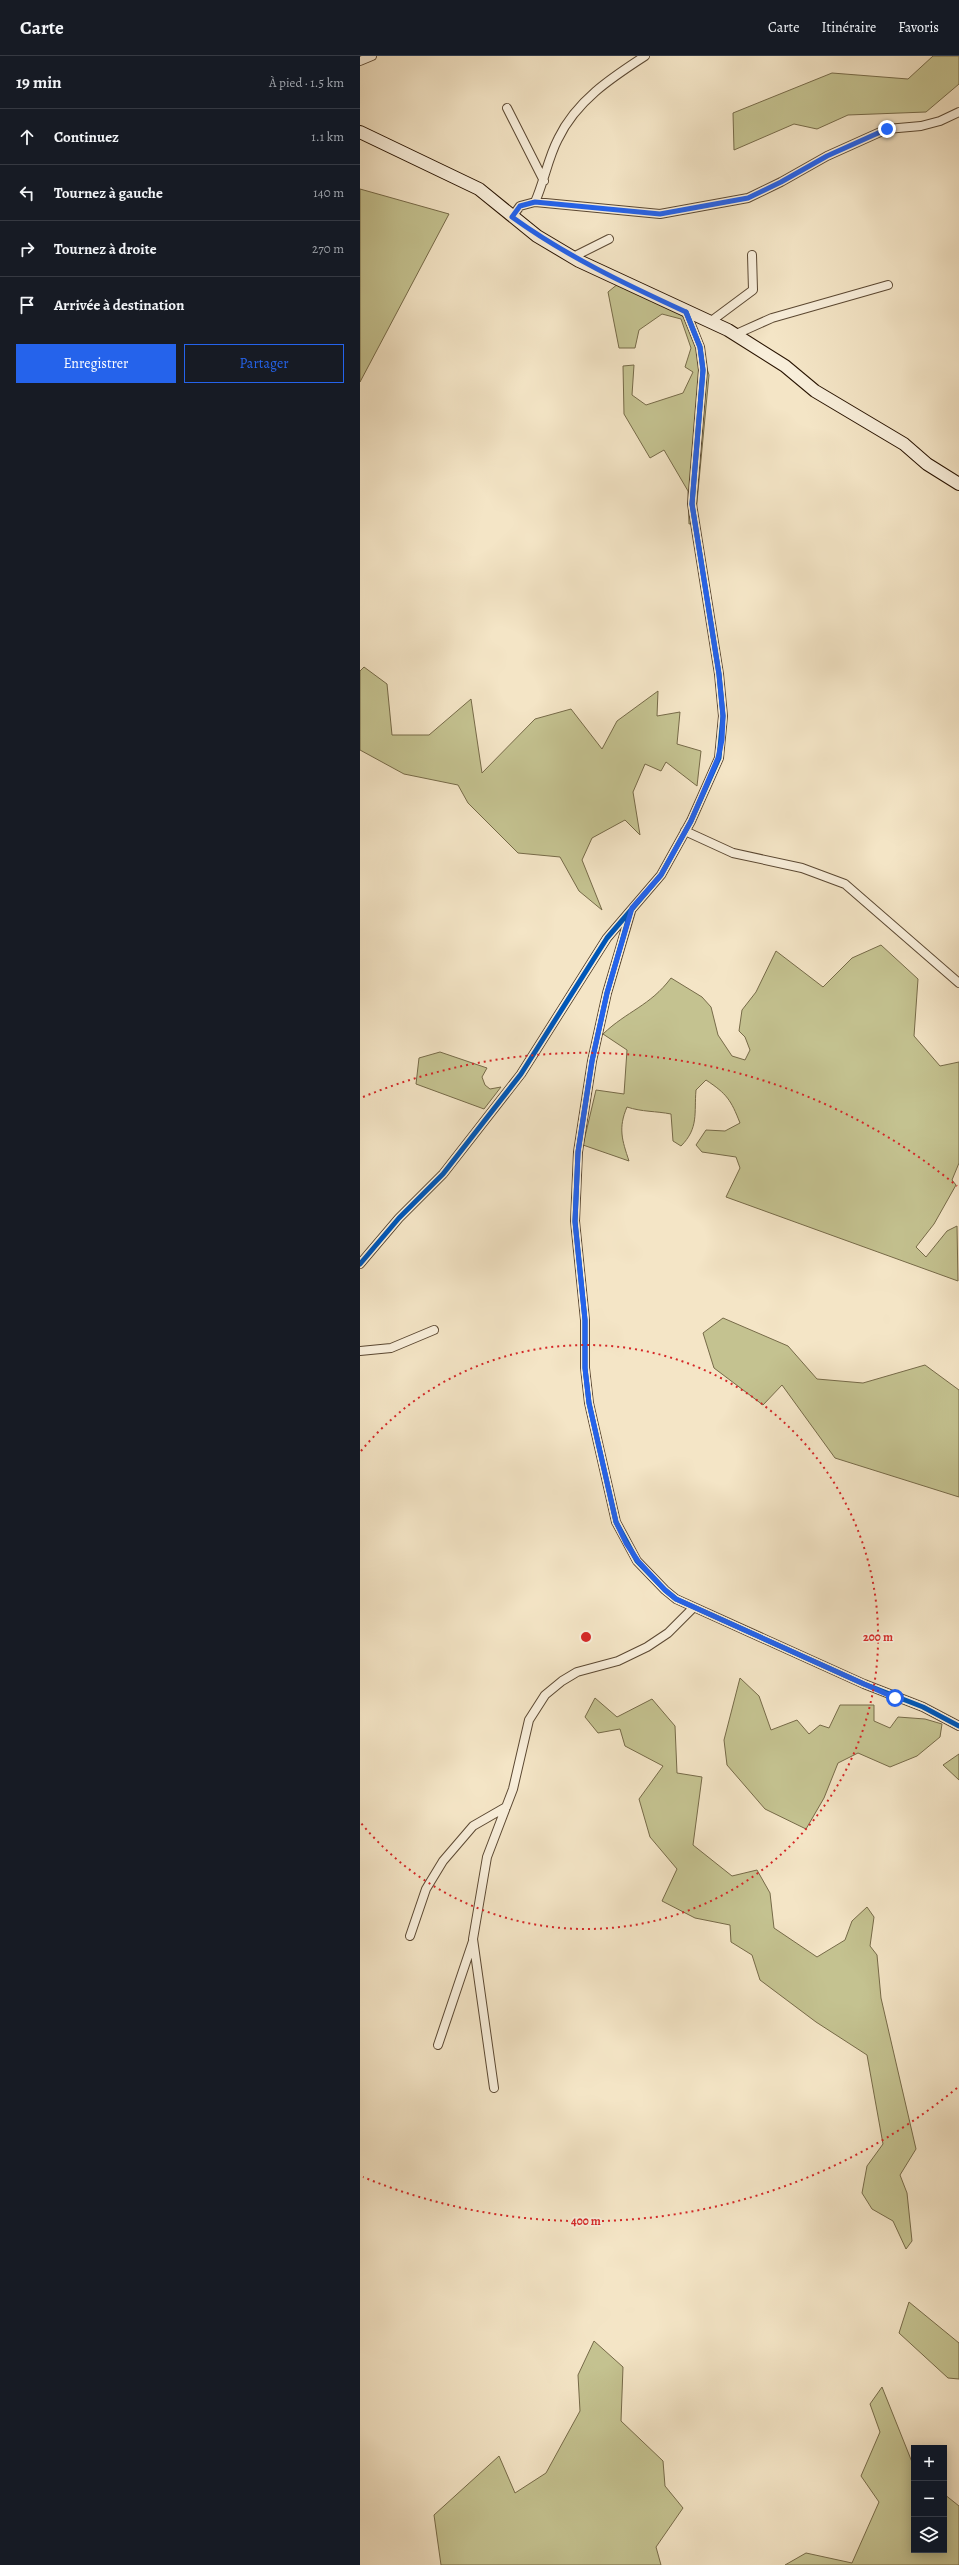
<!DOCTYPE html>
<html lang="fr">
<meta charset="utf-8">
<style>
body{margin:0;font-family:Alegreya,serif;background:#20242c;color:#f1f3f6}
.controls{position:absolute;right:12px;bottom:12px;display:grid;overflow:hidden;border-radius:0px;box-shadow:0 2px 10px #0003}
.controls button{width:36px;height:36px;display:grid;place-items:center;padding:0;border:0;border-bottom:1px solid #363941;background:#171b24;color:#f1f3f6;font:20px sans-serif}
.stop{position:absolute;width:12px;height:12px;margin:-9px;border:3px solid #2563eb;border-radius:50%;background:#fff}
.stop.end{background:#2563eb;border-color:#fff;box-shadow:0 1px 4px #0008}
.list{margin:0;padding:0;list-style:none}
h2{display:flex;justify-content:space-between;align-items:center;height:52px;margin:0;padding:0 16px;font-size:17px}
h2 small{font-size:13px;font-weight:400;color:#9ea1a6}
.list li{display:grid;grid-template-columns:26px 1fr auto;gap:12px;align-items:center;box-sizing:border-box;height:56px;padding:0 16px;border-top:1px solid #363941}
.list b{display:block;font-size:15px;white-space:nowrap}
.list em{font-size:13px;font-style:normal;color:#9ea1a6}
.actions{display:flex;gap:8px;padding:12px 16px}
.actions a{flex:1;padding:9px 0;border:1px solid #2563eb;border-radius:0px;text-align:center;font-size:14px;color:#2563eb}
.actions .main{background:#2563eb;color:#fff}
.icon{flex:none;width:22px;height:22px;fill:none;stroke:currentColor;stroke-width:2;stroke-linecap:round;stroke-linejoin:round}
.map{position:relative;flex:none;width:599px;height:2509px;overflow:hidden}
header{display:flex;align-items:center;gap:24px;box-sizing:border-box;height:56px;padding:0 20px;background:#171b24;border-bottom:1px solid #363941}
header strong{font-size:19px}
nav{display:flex;gap:22px;margin-inline-start:auto;font-size:14px}
main{display:flex}
aside{flex:1;background:#171b24}
.map>svg:first-child{display:block}
.green{fill:#c4c290;stroke:#766a48}
.lines{fill:none;stroke-linecap:round;stroke-linejoin:round}
.street-casing{stroke:#5b4832;stroke-width:10}
.secondary-casing{stroke:#281300;stroke-width:14}
.street{stroke:#f8eeda;stroke-width:8}
.secondary{stroke:#f8eeda;stroke-width:12}
.cycleway-casing{stroke:#f8eeda;stroke-width:8}
.cycleway{stroke:#0057b8;stroke-width:5}
.route{stroke:#2563eb;stroke-width:5}
.ring{fill:none;stroke:#d62828;stroke-width:2;stroke-dasharray:2 4}
.centre{fill:#d62828;stroke:#f8eeda;stroke-width:2}
.ring-label{font-size:12px;text-anchor:middle;font-weight:bold;fill:#d62828;stroke:#f8eeda;stroke-width:3.5;stroke-linejoin:round;paint-order:stroke}
</style>
<header>
<strong>Carte</strong>
<nav><a>Carte</a><a>Itinéraire</a><a>Favoris</a></nav>
</header>
<main>
<aside>
<h2>19 min<small>À pied · 1.5 km</small></h2>
<ul class="list">
<li><svg class="icon" aria-label="ahead" viewBox="0 0 24 24"><path d="M12 20V5M6 11l6-6 6 6"/></svg><div><b>Continuez</b></div><em>1.1 km</em></li>
<li><svg class="icon" aria-label="left" viewBox="0 0 24 24"><path d="M17 20v-9H6M10 6l-5 5 5 5"/></svg><div><b>Tournez à gauche</b></div><em>140 m</em></li>
<li><svg class="icon" aria-label="right" viewBox="0 0 24 24"><path d="M7 20v-9h11M14 6l5 5-5 5"/></svg><div><b>Tournez à droite</b></div><em>270 m</em></li>
<li><svg class="icon" aria-label="arrive" viewBox="0 0 24 24"><path d="M6 21V4h12l-3 4 3 4H6"/></svg><div><b>Arrivée à destination</b></div></li>
</ul>
<div class="actions"><a class="main">Enregistrer</a><a>Partager</a></div>
</aside>
<div class="map">
<svg width="599" height="2509" viewBox="0 0 599 2509">
<rect width="100%" height="100%" fill="#f4e5c6"/>
<filter id="stains"><feTurbulence type="fractalNoise" baseFrequency=".005" numOctaves="4"/><feColorMatrix values="0 0 0 0 .2 0 0 0 0 .09 0 0 0 0 .02 0 0 0 .5 -.17"/></filter>
<radialGradient id="worn" r=".72"><stop offset=".6" stop-color="#630" stop-opacity="0"/><stop offset="1" stop-color="#630" stop-opacity=".3"/></radialGradient>
<!-- green -->
<path class="green" d="M573,0h26v28l-33,28 -78,3 -31,14 -23,-5 -60,26 -1,-37 99,-40 76,6z
M0,133l89,25 -89,168z
M259,227l64,28 10,13 16,51 -14,148 -6,1 -1,-33 -24,-41 -14,8 -26,-44 -1,-48 11,-1 -2,30 14,10 37,-12 10,-21 -8,-5 6,-19 -10,-29 -19,-5 -23,16 -4,18h-16l-11,-56z
M4,611l23,17 5,51h37l42,-36 11,74 53,-54 36,-10 31,40 15,-28 41,-30 -1,25 23,-4 -3,32 24,7 -4,35 -31,-24 -5,9 -16,-7 -12,28 7,43 -15,-15 -33,18 -10,22 20,50 -23,-19 -19,-34 -42,-4 -50,-50 -10,-18 -54,-11 -44,-24v-79z
M521,889l37,34 -4,57 26,30 19,-4v101l-7,17 4,5 -22,39 -18,23 10,10 21,-26 10,-5 1,55 -232,-84 14,-29 -4,-11 -34,-5 -6,-7 10,-15 19,1 15,-8c-9,-23 -13,-29 -34,-43l-10,10c-2,23 3,38 -15,56l-8,-5 -2,-27c-15,-3 -29,-2 -44,-7 -9,21 -5,33 2,54l-46,-16 13,-55 28,4 3,-44 -24,-16c24,-23 47,-28 68,-56l31,19 9,10 7,28 14,21 13,4 5,-10 -5,-13 -6,-6 3,-21 14,-18 20,-41 47,36 29,-29z
M80,996l47,16 -5,9 3,8 5,4 11,-2 -17,22 -68,-25 3,-26z
M363,1262l65,28 29,33 46,4 62,-18 34,25v107l-124,-39 -53,-73 -19,20 -49,-37 -11,-35z
M380,1622l19,18 12,34 26,-10 12,14 11,-9 9,3 11,-23h34v16l16,7 8,-11 27,2 17,5 -2,13 -23,19 -27,11 -32,-14 -20,10 -14,35 -18,31 -41,-20 -38,-44 -3,-25z
M235,1642l22,19 35,-18 23,27 2,47 25,4 -9,68 39,31 25,-6 13,23 4,35 43,29 28,-17 7,-19 15,-14 7,10 -4,29 7,9 4,43 35,151 -16,26 7,18 5,48 -6,8 -13,-28 -21,-12 -10,-16 5,-27 16,-22 -16,-89 -51,-33 -56,-42 -8,-25 -21,-13 -1,-17 -35,-7 -33,-17 15,-32 -27,-32 -11,-38 24,-33 -38,-20 -5,-17 -22,4 -13,-16z
M599,1698v26l-16,-15z
M549,2246l50,41v36l-11,-1 -49,-45z
M234,2285l29,26 -2,54 42,40 2,25 18,22 -27,39 5,18h-220l-7,-50 65,-59 16,37 31,-20 34,-62 -2,-36z
M522,2331l32,80v83h30v-56l15,12v59h-174l21,-12 46,10 27,-61 -18,-26 19,-44 -10,-28z"/>
<g class="lines">
<defs>
<path id="street" d="M0,5l12,-5
M147,52l37,73
M175,146c9,-20 13,-44 23,-63 18,-38 53,-61 87,-83
M152,161l8,-11 15,-4 125,12 88,-16 33,-16 46,-26 60,-27 34,-3 19,-5 19,-9
M213,201l36,-18
M350,266l43,-32 -1,-35
M374,279l38,-17 116,-33
M325,775l48,22 69,15 43,16 114,99
M271,855l-24,82 -15,68 -14,91 -3,69 10,99v48l4,35 27,119 21,39 28,29 11,9 188,85 59,23 36,19
M0,1208l39,-46 44,-44 78,-100 86,-136 54,-63 30,-54 28,-63 4,-42 -4,-42 -27,-170 11,-134 -3,-23 -14,-35
M0,1295l31,-3 43,-18
M50,1880l16,-47 17,-28 30,-35 33,-19
M78,1989l35,-104
M134,2032l-21,-149 14,-82 26,-68 16,-69 16,-25 17,-14 15,-9 41,-11 29,-14 21,-14 25,-25"/>
<path id="secondary" d="M0,76l119,57 58,47 42,25 149,69 57,36 30,25 89,53 23,20 32,20"/>
</defs>
<!-- street casing -->
<use href="#street" class="street-casing"/>
<!-- secondary casing -->
<use href="#secondary" class="secondary-casing"/>
<!-- street -->
<use href="#street" class="street"/>
<!-- secondary -->
<use href="#secondary" class="secondary"/>
<defs>
<path id="cycleway" d="M271,854l-24,83 -15,68 -14,91 -3,69 10,99v48l4,35 27,119 21,39 28,29 11,9 188,85 59,23 36,19
M0,1208l39,-46 44,-44 78,-100 86,-136 54,-63 30,-54 28,-63 4,-42 -4,-42 -27,-170 11,-134 -3,-23 -14,-35"/>
</defs>
<!-- cycleway casing -->
<use href="#cycleway" class="cycleway-casing"/>
<!-- cycleway -->
<use href="#cycleway" class="cycleway"/>
</g>
<g class="lines">
<!-- route -->
<path class="route" d="M527,73l-60,27 -46,26 -33,16 -88,16 -125,-12 -15,4 -8,11c54,39 113,67 174,95l14,35 3,23 -11,134 27,170 4,42 -1,24 -4,18 -27,63 -30,54 -29,33 -25,85 -15,68 -14,91 -3,70 10,98v48l4,35 27,119 10,21 12,18 27,29 11,9 219,99"/>
</g>
<!-- distance rings -->
<g class="ring">
<path d="M1 1395A292 292 0 1 1 1 1767"/>
<path d="M597 2032A584 584 0 0 1 3 2121M3 1041A584 584 0 0 1 597 1130"/>
</g>
<circle cx="226" cy="1581" r="6" class="centre"/>
<g class="ring-label">
<text x="518" y="1585">200 m</text>
<text x="226" y="2169">400 m</text>
</g>
<rect width="100%" height="100%" filter="url(#stains)"/>
<rect width="100%" height="100%" fill="url(#worn)"/>
</svg>
<div class="controls">
<button>+</button>
<button>−</button>
<button><svg class="icon" aria-label="layers" viewBox="0 0 24 24"><path d="M12 4l9 5-9 5-9-5zM3 14l9 5 9-5"/></svg></button>
</div>
<div class="stop" style="left:535px;top:1642px"></div>
<div class="stop end" style="left:527px;top:73px"></div>
</div>
</main>
